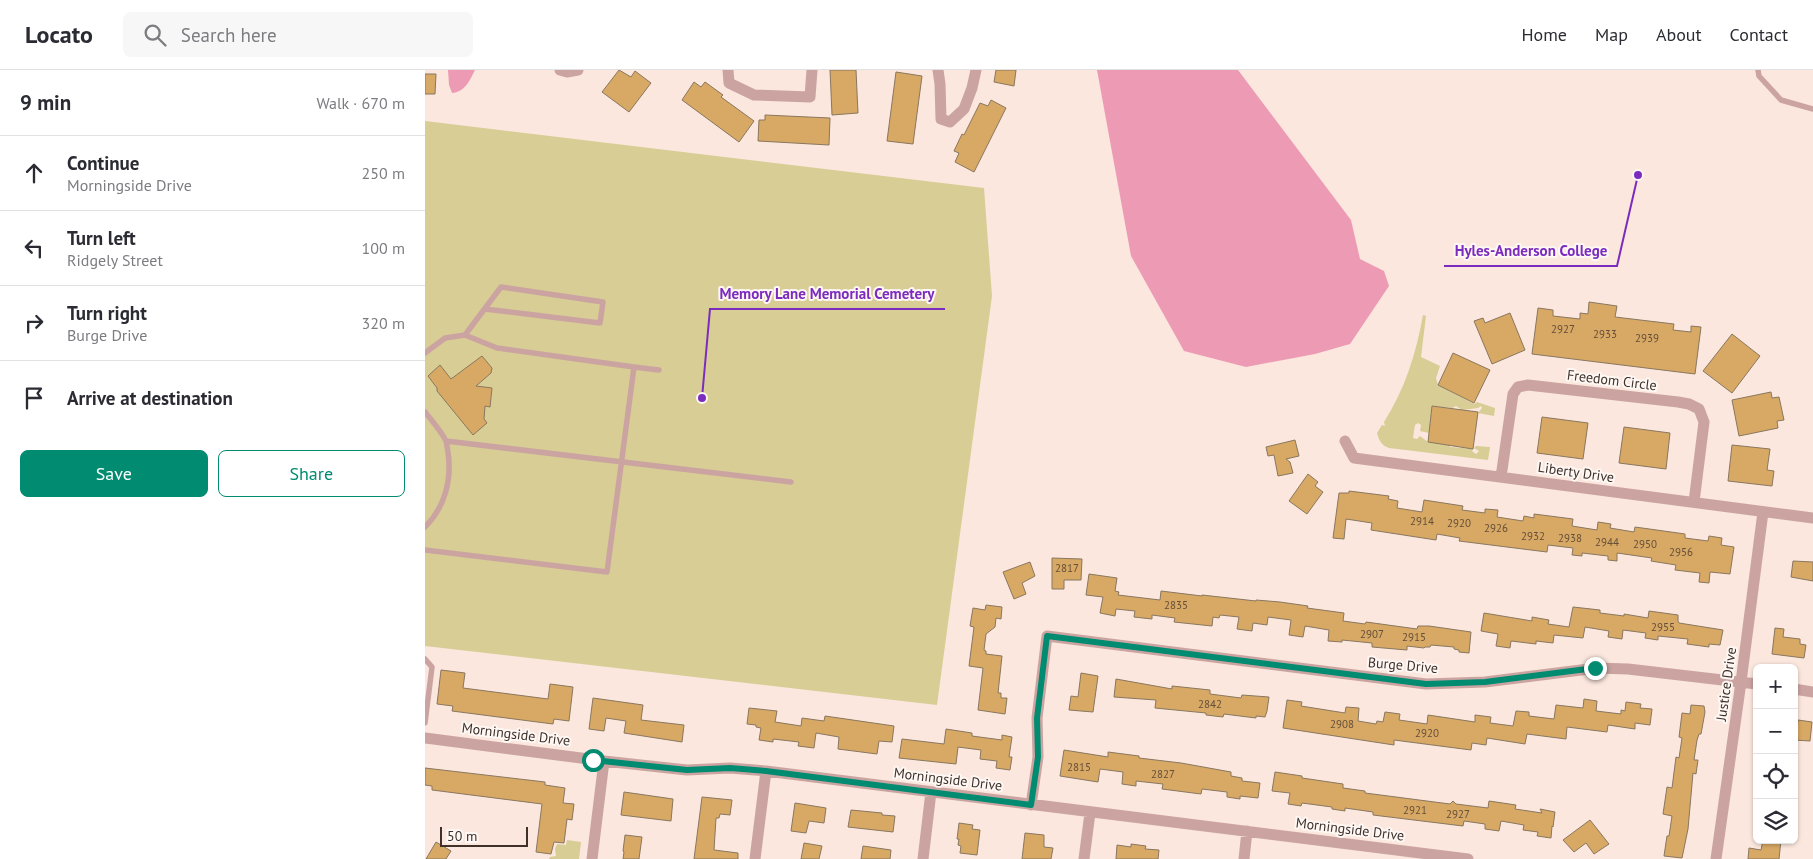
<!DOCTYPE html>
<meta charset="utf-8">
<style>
body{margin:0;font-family:"PT Sans",sans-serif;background:#f7f7f7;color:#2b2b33}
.controls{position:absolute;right:15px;bottom:15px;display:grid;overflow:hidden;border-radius:8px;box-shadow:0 1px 4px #0004}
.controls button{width:45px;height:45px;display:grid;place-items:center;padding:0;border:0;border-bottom:1px solid #e1e1e2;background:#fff;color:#2b2b33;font:25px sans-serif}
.scale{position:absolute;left:15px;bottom:12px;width:88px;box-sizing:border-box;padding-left:5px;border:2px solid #3d312a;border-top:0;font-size:14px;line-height:18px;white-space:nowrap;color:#3d312a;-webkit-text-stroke:4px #fef7f4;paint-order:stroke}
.stop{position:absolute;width:15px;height:15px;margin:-11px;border:4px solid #018b71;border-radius:50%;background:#fff}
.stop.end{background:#018b71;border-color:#fff;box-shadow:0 1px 5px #0008}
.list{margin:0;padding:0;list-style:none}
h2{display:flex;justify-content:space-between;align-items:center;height:65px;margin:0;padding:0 20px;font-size:21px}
h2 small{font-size:16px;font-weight:400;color:#7c7c81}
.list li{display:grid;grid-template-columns:32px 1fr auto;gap:15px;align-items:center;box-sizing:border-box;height:75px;padding:0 20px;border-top:1px solid #e1e1e2}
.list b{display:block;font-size:19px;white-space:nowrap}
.list p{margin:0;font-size:16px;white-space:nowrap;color:#7c7c81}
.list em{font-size:16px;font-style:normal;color:#7c7c81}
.actions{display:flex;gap:10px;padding:15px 20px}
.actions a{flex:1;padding:11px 0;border:1px solid #018b71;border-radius:8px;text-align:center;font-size:18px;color:#018b71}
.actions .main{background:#018b71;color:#fff}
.icon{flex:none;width:28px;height:28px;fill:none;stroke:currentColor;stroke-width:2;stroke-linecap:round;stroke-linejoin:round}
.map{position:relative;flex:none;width:1388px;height:789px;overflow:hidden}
header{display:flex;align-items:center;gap:30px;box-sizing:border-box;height:70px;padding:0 25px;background:#fff;border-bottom:1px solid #e1e1e2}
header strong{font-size:24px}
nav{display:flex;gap:28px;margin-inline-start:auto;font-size:18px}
.search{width:350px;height:45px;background:#f7f7f7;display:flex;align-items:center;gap:12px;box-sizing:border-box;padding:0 18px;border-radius:8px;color:#7c7c81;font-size:19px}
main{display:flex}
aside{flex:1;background:#fff}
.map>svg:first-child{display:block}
.green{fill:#d8cd95}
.water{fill:#ed9bb5}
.building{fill:#d8a865;stroke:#89775f}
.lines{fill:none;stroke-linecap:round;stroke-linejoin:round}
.lane{stroke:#cba4a1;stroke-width:5.5}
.street{stroke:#cba4a1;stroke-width:11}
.route{stroke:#018b71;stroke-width:6}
.labels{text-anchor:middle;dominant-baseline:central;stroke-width:4;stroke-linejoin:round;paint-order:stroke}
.number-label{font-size:11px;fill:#644f39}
.street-label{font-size:14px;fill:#3d312a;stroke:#fef7f4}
.leader{fill:none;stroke:#7b2cbf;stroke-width:2}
.callout-dot{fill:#7b2cbf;stroke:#fef7f4;stroke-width:2}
.callout-label{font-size:15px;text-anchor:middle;font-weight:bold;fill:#7b2cbf;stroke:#fef7f4;stroke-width:4;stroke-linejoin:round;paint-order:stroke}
</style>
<header>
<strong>Locato</strong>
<div class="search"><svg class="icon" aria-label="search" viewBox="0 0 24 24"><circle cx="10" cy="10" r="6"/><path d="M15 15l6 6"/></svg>Search here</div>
<nav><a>Home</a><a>Map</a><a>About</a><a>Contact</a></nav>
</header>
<main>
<aside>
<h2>9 min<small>Walk · 670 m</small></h2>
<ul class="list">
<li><svg class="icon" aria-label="ahead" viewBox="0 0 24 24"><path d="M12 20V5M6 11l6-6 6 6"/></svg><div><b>Continue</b><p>Morningside Drive</p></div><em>250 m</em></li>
<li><svg class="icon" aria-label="left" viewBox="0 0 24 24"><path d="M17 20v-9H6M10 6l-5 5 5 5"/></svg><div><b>Turn left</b><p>Ridgely Street</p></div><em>100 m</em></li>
<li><svg class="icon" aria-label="right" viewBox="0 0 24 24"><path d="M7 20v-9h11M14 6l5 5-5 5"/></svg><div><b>Turn right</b><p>Burge Drive</p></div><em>320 m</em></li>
<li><svg class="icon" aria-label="arrive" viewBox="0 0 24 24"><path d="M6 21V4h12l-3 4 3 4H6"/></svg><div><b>Arrive at destination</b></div></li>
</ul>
<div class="actions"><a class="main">Save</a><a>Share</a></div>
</aside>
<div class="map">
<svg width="1388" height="789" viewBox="0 0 1388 789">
<rect width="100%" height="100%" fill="#fbe7dd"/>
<!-- green -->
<path class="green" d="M0,51l559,67 8,108 -55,409 -512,-59z
M998,245l3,1 -5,41 19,9 -4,12 2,7 36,19 3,-2 18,6 -1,8 -16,-3 4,-5 -1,-2 -3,2 -16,2 -6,-4 -4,2 -20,-2 -3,27 -9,-2 1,-6 -3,-2 -3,2 -2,13 4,1 3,-3 8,6 21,3 1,2 23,2 -1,2 4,3 3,-3 -5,-3 2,-2 14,1 -2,13 -99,-12c-8,-3 -10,-8 -12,-15l5,-8 3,1 -1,-4c21,-33 32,-68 39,-107z
M142,770l14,2 -2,17h-30l1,-2 6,-1 -1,-7 2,-5 9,1z"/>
<!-- water -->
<path class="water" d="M23,0h27c-5,10 -10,22 -23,23l-3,-8z
M672,0h141l113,150 9,39 24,12 5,15 -39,58 -35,10 -69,13 -62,-16 -53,-95z"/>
<!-- building -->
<path class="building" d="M194,0l12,7 4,-6 16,12 -22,29 -27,-20z
M405,0h26l2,43 -26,2z
M571,0h20l-2,16 -20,-4z
M471,2l26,4 -9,68 -26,-3z
M0,4h11l-1,20h-10z
M269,12l7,5 4,-5 18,13 -2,2 33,24 -15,21 -57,-42z
M566,30l15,8 -32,64 -19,-10 4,-9 -5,-2 8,-17 2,1 16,-32 8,3z
M340,45l65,3 -1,27 -71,-4 1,-21h6z
M1164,232l28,4 -2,11 59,7 -1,6 18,2v-6l10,1 -6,47 -163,-20 6,-46 15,2v6l27,3v-6l8,1z
M1085,243l15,37 -33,14 -18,-43 9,-3 2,5z
M1307,264l28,22 -28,37 -29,-22z
M1028,283l37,17 -16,33 -36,-18z
M57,286l10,12 -1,5 -15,13 16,2 -2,19 -5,-1 -1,13 3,4 -14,12 -36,-44v-3l-9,-12 12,-11 11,14z
M1346,322l1,6 7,-1 5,23 -7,1 1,7 -39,8 -7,-36z
M1007,336l46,6 -5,37 -45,-7z
M1117,347l46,6 -5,36 -46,-6z
M1199,357l46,6 -4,36 -47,-6z
M870,370l4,16 -13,3 4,3 3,11 -15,3 -4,-21 -6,1 -2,-9z
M1307,375l38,4 -3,21 7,1 -2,15 -44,-5z
M883,404l10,8 -3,4 8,6 -16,22 -18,-13z
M924,421l40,5 -1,3 10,2 -1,7 25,4 2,-12 39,6 -1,4 23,3v-4l13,1 -1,7 26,4 1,-5 10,2v-4l39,5 -1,7 25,4 1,-8 13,2 -1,4 24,4 1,-5 43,6 7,1v4l23,3 1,-5 13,2 -1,7 13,2 -4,27 -20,-2 -1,11 -10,-1 1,-9 -25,-3 1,-5 -25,-4 1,-3 -35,-5v8l-9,-1v-4l-26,-3v3l-10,-1 1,-7 -25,-3 -1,7 -88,-11 1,-3 -23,-4 -1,6 -65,-10 1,-7 -26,-4 -2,20 -11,-1 6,-45h10z
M627,488l30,1 -1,21h-17v9h-12z
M1368,491l20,1v19l-22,-4z
M605,492l5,14 -13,7 4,11 -12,5 -11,-27z
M664,504l28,4 -2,13 4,1 -1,3 42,5 1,-9 41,5v-1l54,6v-1l24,2 28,4 -1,2 37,5 -1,8 22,3 1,-2 51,7 1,-3h11l42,6 -2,21 -10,-1v-2l-5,-1v-2l-23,-2 -1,2h-5l-1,1 -17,-2v4l-35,-3v-4l-30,-3v2l-14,-1 1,-11 -24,-4 -2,11 -14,-2 2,-15 -23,-3 -1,8 -14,-2 -1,8 -15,-2 2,-12 -19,-2 -1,3 -6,-1 -1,9 -38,-4 1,-4 -23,-3v4l-18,-2 1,-6 -19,-2 -1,7 -15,-3 3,-16 -17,-2z
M561,535l16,2 -1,12 -5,-1 -1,9 -9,7 -2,16 2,1v3l16,2 -4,37h3v5h6l-2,16 -27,-4 5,-42 -14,-2 5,-39 -4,-1 3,-18 12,2z
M1148,537l27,3v3l24,3v-2l24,4 1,-7 29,4v6l1,2 44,7 -3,15 -11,-1v3l-22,-3 1,-5 -30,-3v4l-13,-2 1,-5 -23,-3 -1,9 -14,-2 1,-6 -24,-4 -2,11 -29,-3 -1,8 -17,-2v3l-25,-3 -1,7 -14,-2 2,-12 -17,-3 3,-18 48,8v-4l17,3 -1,4 21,3z
M1350,558l9,1 -1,8 17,2v5l6,1 -2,13 -32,-4z
M16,600l24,3 -2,15 85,11 2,-15 23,3 -4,34 -15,-2 -1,5 -101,-13 1,-5 -16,-2z
M656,603l17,3 -5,36 -24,-2 2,-14 7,1z
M691,609l56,10v-3l38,4v4l31,4 1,-3 27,2 -2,14 -2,6 -9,-1v2l-32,-4 -1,3 -17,-2v-2l-51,-5 1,-8 -42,-3z
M168,628l50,7 -2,15 43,5 -2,17 -58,-9 2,-12 -20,-3 -2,13 -15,-2z
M1159,629l13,2 -1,10 25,3v-4l4,1 1,-9 15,2 -1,4 12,1 -2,16 -15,-2v6l-27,-4 -1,7 -40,-5 -1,12 -39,-5 -2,10 -38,-6 -1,7 -14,-2 -1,7 -77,-10v5l-111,-17 4,-28 15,2 -1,4 44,7 1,-6 13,1 -1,13 18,3 1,-3 6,1 2,-10 15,2 -1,6 28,4 1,-9 47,7v-7l16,2 -1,6 23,3 3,-15 13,1v4l25,3 2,-14 27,3z
M1266,635l13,1 1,6 -4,22h-2l-2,6 -3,20h4l-2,14 -3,-1 -5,56 -6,29 -18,-2 3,-20h2l3,-20 -9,-2 4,-27 5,1 4,-31 3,1 3,-20 -3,-1 3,-24 8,1z
M324,638l28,3 -2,11 26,4 1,-8 22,3 1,-5 69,10 -2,16 -13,-1 -2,13 -39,-5 1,-12 -23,-4 -2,15 -16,-2 1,-4 -26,-3v3l-14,-2 2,-12 -5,-1v-2l-9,-1z
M1373,650l14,2 -2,19 -16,-1v-18h4z
M521,659l26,4v3l30,4v-5l10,2 -3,20h3l-2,13 -14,-2 1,-7 -17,-2 1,-9 -23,-3 -2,17 -57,-6 3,-19 42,5z
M639,680l44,7v-5l31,4v2l42,5 50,9v4l11,2v3l18,2 -2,15 -18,-2v3l-13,-2v-5l-25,-3 -1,5 -39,-5 1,-5 -27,-3v5l-14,-2 1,-12 -23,-3 -2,13 -38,-6z
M0,698l120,14v3l20,3 -2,15 11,1 -2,16 -5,-1 -3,24 -10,-1 -3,12 -15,-2 6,-48 -110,-14v-4l-7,-1z
M850,702l27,4v2l41,6v4l22,3v2l85,11 3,-3 3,3 32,4 1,-7 27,4 -1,4 27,4 -2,-4 15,3 -2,15 -1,-1 -1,12 -14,-2 1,-4 -15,-2 1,-5 -23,-4 -2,10 -14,-2v-5l-21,-3 -1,5 -90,-11v-3l-28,-4v3l-13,-2v-2l-30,-4 -1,3 -13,-2 2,-11 -18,-2z
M199,722l49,7 -2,22 -50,-6z
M277,727l30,3 -2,15 -10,-1 -1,4h-3l-2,32 24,3v6h-44z
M370,733l31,5 -2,15 -15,-2 -3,12 -15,-2z
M426,740l31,3v2l13,1 -2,16 -45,-5z
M1165,750l19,24 -15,10 -8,-11 -12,9 -11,-12z
M534,753l14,2 -1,4 8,1 -3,25 -17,-2 1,-7 -3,-1 1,-6h-2z
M600,763l19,2v12l9,1 -2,11h-29z
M200,765l17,2 -3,22h-16l1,-7 -1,-1z
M1338,770h18l-2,19h-31l1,-11 12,2z
M11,772l15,9 -5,8h-20z
M379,773l18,3 -3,13h-18z
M706,774l15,2 -1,3 14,1 -1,9h-42l1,-14 14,2z
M438,776l28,4 -1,9h-29z"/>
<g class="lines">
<!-- lane -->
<path class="lane" d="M1333,0l1,6 22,24 32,9
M0,283l20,-15 20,-3 36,-48 102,15 -3,21 -115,-14
M209,297l25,3
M0,342c7,9 16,19 21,29 1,3 1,7 2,11 4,28 -3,55 -23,75
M21,371l345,41
M0,480l182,22 27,-205 -137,-19 -32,-13
M0,589l7,8 -7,56"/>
<!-- street -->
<path class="street" d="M135,0l7,2 11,-2
M303,0l1,13 25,12 56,2 2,-27
M513,0l2,14 1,35 9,3 14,-13 8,-21 4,-18
M920,371l9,17 459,60
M1076,407l12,-83 5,-7 10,-2 150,17 11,2 10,5 5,13 -10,80
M1369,619l19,3
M0,668l179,23 83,9 43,-2 36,3 702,88
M606,735l7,-48 -1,-39 10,-82 379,48 59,-2 112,-14 31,1 129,15
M167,789l12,-98
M330,789l11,-88
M498,789l8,-67
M659,789l6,-46
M819,789l3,-28
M1291,789l25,-177 22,-170"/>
</g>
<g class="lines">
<!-- route -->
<path class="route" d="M168,690l94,10 43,-2 36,3 265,34 7,-48 -1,-39 10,-82 379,48 59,-2 110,-14"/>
</g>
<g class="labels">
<!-- number labels -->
<g class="number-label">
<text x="1138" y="259">2927</text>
<text x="1180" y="264">2933</text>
<text x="1222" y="268">2939</text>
<text x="997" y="451">2914</text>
<text x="1034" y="453">2920</text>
<text x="1071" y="458">2926</text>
<text x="1108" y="466">2932</text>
<text x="1145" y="468">2938</text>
<text x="1182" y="472">2944</text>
<text x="1220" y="474">2950</text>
<text x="1256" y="482">2956</text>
<text x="642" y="498">2817</text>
<text x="751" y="535">2835</text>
<text x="1238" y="557">2955</text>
<text x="947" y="564">2907</text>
<text x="989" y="567">2915</text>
<text x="785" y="634">2842</text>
<text x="917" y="654">2908</text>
<text x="1002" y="663">2920</text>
<text x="654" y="697">2815</text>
<text x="738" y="704">2827</text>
<text x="990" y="740">2921</text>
<text x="1033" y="744">2927</text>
</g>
<!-- street labels -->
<g class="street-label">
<text transform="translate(1187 310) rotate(7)">Freedom Circle</text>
<text transform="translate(1151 402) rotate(8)">Liberty Drive</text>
<text transform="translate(978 595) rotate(5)">Burge Drive</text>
<text transform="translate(1301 614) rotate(-82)">Justice Drive</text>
<text transform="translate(91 664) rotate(7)">Morningside Drive</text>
<text transform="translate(523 709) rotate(7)">Morningside Drive</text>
<text transform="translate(925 759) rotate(7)">Morningside Drive</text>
</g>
</g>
<!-- callouts -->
<path class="leader" d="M1213 105L1192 196H1019M277 328L285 239H520"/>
<g class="callout-dot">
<circle cx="1213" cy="105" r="5"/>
<circle cx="277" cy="328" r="5"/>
</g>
<g class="callout-label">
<text x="1106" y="186">Hyles-Anderson College</text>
<text x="402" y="229">Memory Lane Memorial Cemetery</text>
</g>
</svg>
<div class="controls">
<button>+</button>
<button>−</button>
<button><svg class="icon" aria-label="locate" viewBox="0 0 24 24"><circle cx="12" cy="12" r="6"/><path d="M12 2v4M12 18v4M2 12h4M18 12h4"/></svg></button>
<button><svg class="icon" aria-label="layers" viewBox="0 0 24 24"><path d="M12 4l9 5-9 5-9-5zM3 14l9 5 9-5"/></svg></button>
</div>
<div class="scale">50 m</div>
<div class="stop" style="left:168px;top:690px"></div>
<div class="stop end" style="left:1170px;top:598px"></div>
</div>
</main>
